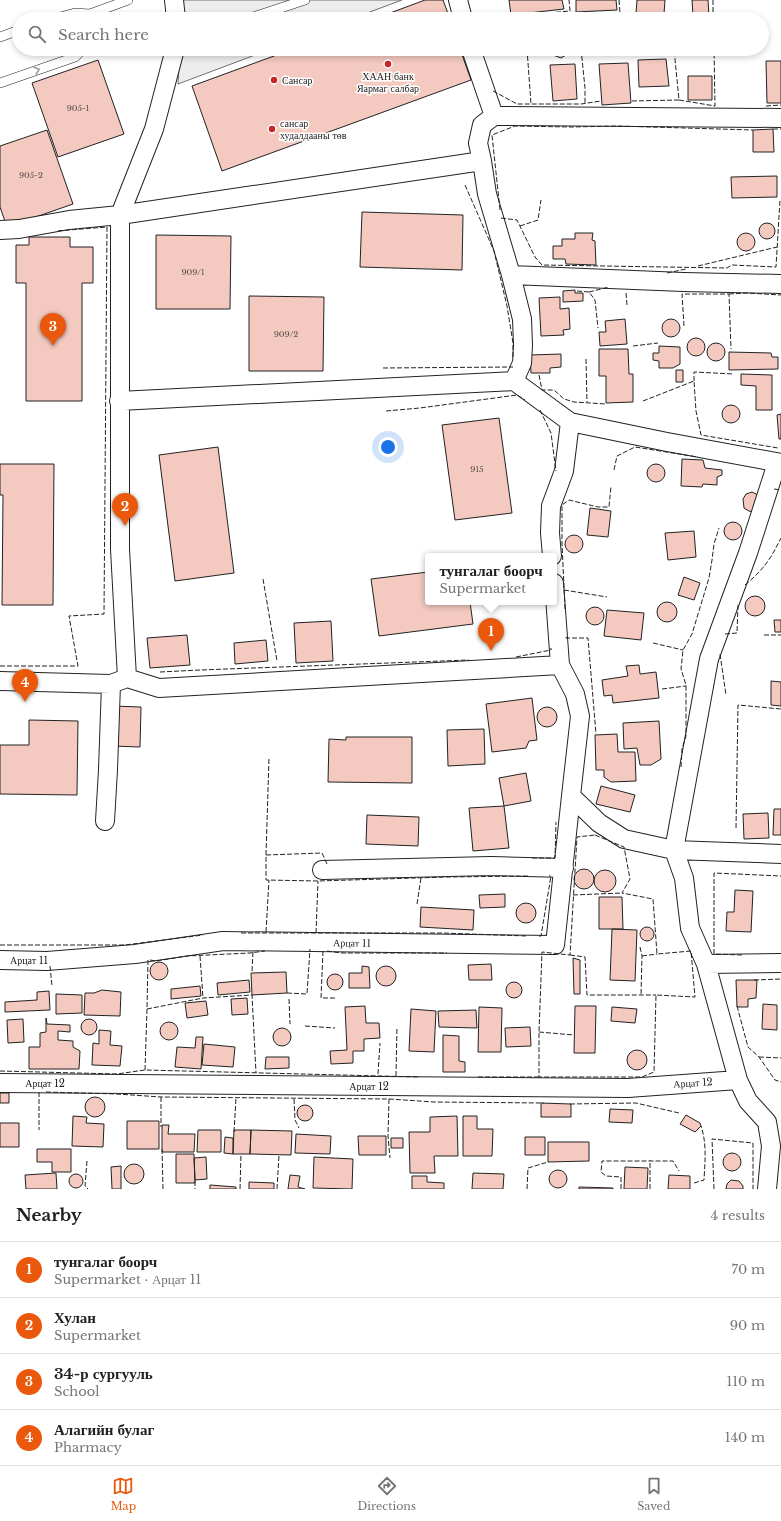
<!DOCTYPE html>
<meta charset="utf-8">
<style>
body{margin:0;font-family:"Libre Baskerville",serif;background:#f2f2f2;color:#202124}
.you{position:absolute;left:388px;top:447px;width:14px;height:14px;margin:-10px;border:3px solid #fff;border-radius:50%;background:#1a73e8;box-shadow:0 0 0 6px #1a73e833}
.badge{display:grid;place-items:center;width:26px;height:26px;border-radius:50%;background:#ea580c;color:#fff;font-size:13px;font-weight:700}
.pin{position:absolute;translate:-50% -33px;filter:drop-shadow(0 1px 2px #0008)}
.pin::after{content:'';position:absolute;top:21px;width:14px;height:12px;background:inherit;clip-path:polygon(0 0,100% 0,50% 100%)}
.popup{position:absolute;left:425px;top:553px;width:132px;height:52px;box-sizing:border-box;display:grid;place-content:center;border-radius:4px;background:#fff;filter:drop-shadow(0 1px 3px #0005);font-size:13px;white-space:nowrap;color:#757577}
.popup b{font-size:15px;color:#202124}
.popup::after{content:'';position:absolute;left:50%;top:100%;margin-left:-8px;border:8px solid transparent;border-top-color:#fff}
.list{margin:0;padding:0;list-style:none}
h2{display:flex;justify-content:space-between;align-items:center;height:52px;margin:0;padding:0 16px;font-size:17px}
h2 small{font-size:13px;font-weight:400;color:#757577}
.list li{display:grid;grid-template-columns:26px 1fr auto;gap:12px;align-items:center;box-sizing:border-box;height:56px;padding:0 16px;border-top:1px solid #e0e0e0}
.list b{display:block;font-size:15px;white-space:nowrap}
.list p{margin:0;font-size:13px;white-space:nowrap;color:#757577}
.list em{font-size:13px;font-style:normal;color:#757577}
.icon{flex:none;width:22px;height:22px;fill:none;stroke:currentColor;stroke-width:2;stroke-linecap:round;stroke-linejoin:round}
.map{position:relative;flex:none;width:781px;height:1189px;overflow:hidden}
.search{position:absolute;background:#fff;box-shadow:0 2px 6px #0003;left:12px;right:12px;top:12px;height:44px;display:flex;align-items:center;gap:10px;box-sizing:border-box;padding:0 14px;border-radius:22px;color:#757577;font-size:15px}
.sheet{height:276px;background:#fff}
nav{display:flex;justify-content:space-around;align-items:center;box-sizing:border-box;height:56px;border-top:1px solid #e0e0e0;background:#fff;font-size:11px;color:#757577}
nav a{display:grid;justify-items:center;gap:2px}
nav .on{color:#ea580c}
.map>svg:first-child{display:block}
.parking{fill:#ededed;stroke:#6f6f6f}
.building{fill:#f3c9c0;stroke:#222}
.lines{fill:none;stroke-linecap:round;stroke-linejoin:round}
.lane-casing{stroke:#222;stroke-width:10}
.street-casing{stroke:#222;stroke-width:20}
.lane{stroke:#fff;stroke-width:9}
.street{stroke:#fff;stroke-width:18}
.fence{stroke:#222;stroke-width:1;stroke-dasharray:5 2;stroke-linecap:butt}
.oneway{stroke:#9c9c9c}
.poi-dot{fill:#c62828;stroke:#fff;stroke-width:1.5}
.labels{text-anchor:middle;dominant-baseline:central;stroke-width:3;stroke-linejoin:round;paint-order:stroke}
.number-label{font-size:8px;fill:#564c4a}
.poi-label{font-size:10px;fill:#222;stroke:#fff;text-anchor:start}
.street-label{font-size:10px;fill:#222;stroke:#fff}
</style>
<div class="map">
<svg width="781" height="1189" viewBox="0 0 781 1189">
<rect width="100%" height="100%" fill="#fff"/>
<!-- parking -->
<path class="parking" d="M182,0h220l-51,19h-170z
M180,49h91l-93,35z"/>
<!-- building -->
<path class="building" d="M425,0h18l7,19h-76z
M509,0h53l2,9 -53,6z
M576,0h40l1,10 -41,2z
M637,0h28l-1,14 -28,-1z
M692,0h16l1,16h-16z
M607,16l1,3h-38v-1z
M293,49h167l11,31 -249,91 -30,-85z
M551,49h18v1l-3,5 -5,3 -8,-3z
M626,49h14l1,2 -14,3z
M666,59l3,27 -30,1 -1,-27z
M98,60l26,74 -66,23 -26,-74z
M766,61h15v42h-14z
M628,63l3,40 -29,2 -3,-41z
M575,64l2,35 -24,2 -3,-36z
M688,76h24v24h-24z
M773,129l1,23h-21v-22z
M47,130l26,74 -66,23 -7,-20v-61z
M777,176v21l-45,1 -1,-21z
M362,212l101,3 -1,55 -102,-3z
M759 231a8 8 0 1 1 16 0a8 8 0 1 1-16 0Z
M737 242a9 9 0 1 1 18 0a9 9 0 1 1-18 0Z
M575,233h18l-1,7 3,1 1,24 -30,-1 -1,-5h-12v-13h9v-7h13z
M156,235l75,1 -1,73h-74z
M29,237h41v10h23v36h-11v118h-56v-118h-10v-38h13z
M575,290v3h8v8l-20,1v-11z
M249,296l75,1 -1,74h-74z
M560,297v12l9,-1 1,21 -7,1 1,5 -23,1 -2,-38z
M662 328a9 9 0 1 1 18 0a9 9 0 1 1-18 0Z
M625,319l2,25 -27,2 -1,-14h7l-1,-11z
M687 347a9 9 0 1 1 18 0a9 9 0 1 1-18 0Z
M707 352a9 9 0 1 1 18 0a9 9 0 1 1-18 0Z
M659,346l21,1v17l-7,4h-14v-7l-6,-1v-7h6z
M599,349h29l1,25h4v28l-27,1v-27h-7z
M729,352l42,1 1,4h6v12l-49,1z
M561,354v13l-11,1v5h-19l-1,-18z
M676,370h7v12h-7z
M741,374l31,1v35h-16v-24l-15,-1z
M722 414a9 9 0 1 1 18 0a9 9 0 1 1-18 0Z
M781,414v25h-2l-2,-24z
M499,418l13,95 -57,7 -13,-95z
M218,447l16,126 -59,8 -16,-126z
M682,459l21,1 2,8 17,2v5l-5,2v8l-14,-1 -1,3 -21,-1z
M647 473a9 9 0 1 1 18 0a9 9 0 1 1-18 0Z
M0,464h54l-1,141h-51l1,-110h-3z
M752,492l6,3 -5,17 -4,-1 -5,-3 -1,-9 3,-5z
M590,508l21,3 -3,26 -21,-2z
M724 531a9 9 0 1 1 18 0a9 9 0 1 1-18 0Z
M694,531l2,26 -28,3 -3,-27z
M565 544a9 9 0 1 1 18 0a9 9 0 1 1-18 0Z
M428,572v30h42l3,22 -94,12 -8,-57z
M684,577l16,6 -6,17 -16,-5z
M745 606a10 10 0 1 1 20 0a10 10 0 1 1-20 0Z
M657 612a10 10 0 1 1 20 0a10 10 0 1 1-20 0Z
M586 616a9 9 0 1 1 18 0a9 9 0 1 1-18 0Z
M607,610l37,3 -3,27 -37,-4z
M774,620h7v12h-6z
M331,621l2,40 -37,2 -2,-40z
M187,635l3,30 -40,3 -3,-30z
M266,640l2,21 -33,3 -1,-21z
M639,665l1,9 16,-2 3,26 -46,5 -1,-8 -8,1 -2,-16 26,-4 -2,-10z
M771,681l10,1v24l-10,-1z
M532,698l5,42 -8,1 -3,7 -34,4 -6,-48z
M113,706l28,1 -1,40 -28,-1z
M537 717a10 10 0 1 1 20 0a10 10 0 1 1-20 0Z
M29,720l49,1 -1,74 -77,-1v-49h29z
M659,721l2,38 -10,6h-11l-3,-17 -13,1 -1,-26z
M484,729l1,35 -37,2 -1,-36z
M617,734l1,18h17l1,29 -25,1 -7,-5v-7h-8l-1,-35z
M346,737h66v46l-84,-1 1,-43 17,1z
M526,773l5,28 -27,5 -5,-28z
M601,786l34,9 -5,17 -34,-8z
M504,806l5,42 -36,3 -4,-43z
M774,809h7v26h-8z
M768,813l1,25 -25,1 -1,-25z
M367,815l52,2 -1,29 -52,-2z
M574 879a10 10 0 1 1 20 0a10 10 0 1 1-20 0Z
M594 881a11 11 0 1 1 22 0a11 11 0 1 1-22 0Z
M735,890l18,1 -2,41 -25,-1 1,-19h7z
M505,894v13l-25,1 -1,-13z
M599,897h23l1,32h-24z
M516 913a10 10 0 1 1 20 0a10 10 0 1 1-20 0Z
M421,907l53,3 -1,20 -53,-3z
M640 934a7 7 0 1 1 14 0a7 7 0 1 1-14 0Z
M612,929l25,1 -2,51 -25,-1z
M573,958l7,2v34h-6z
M150 971a9 9 0 1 1 18 0a9 9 0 1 1-18 0Z
M491,964l1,16h-23l-1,-15z
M376 976a10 10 0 1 1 20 0a10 10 0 1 1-20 0Z
M362,966l7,1 1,21h-21v-15h13z
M286,972l1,21 -35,2 -1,-22z
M327 982a8 8 0 1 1 16 0a8 8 0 1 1-16 0Z
M249,980l1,12 -32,3 -1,-12z
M736,980h21l-1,18 -8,1v8h-11z
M506 990a8 8 0 1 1 16 0a8 8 0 1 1-16 0Z
M200,986l1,10 -30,3v-10z
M102,990l19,2 -1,24 -36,-1 1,-22h9z
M49,991l1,19 -45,2v-10l32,-2v-8z
M56,994l26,1v18l-26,1z
M247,998l1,16 -16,1 -1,-16z
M206,1001l2,14 -21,3 -2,-15z
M763,1004l14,1v25l-15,-1z
M365,1006l1,17h13l1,15 -16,1v12h-11v12l-22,1 -1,-13 17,-1 -2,-43z
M575,1006h21l-1,47h-21z
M479,1007l23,1 -1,44h-23z
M612,1007l25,2 -2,14 -24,-2z
M411,1009l25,2 -2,41 -25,-1z
M476,1010l1,18 -38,-1 -1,-16z
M46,1018l1,6 23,1v7l-12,-1v9l15,1v6l7,4 -1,18h-50v-22h11v-14l6,-1z
M23,1019l1,23 -16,1 -1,-23z
M81 1027a8 8 0 1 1 16 0a8 8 0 1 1-16 0Z
M160 1031a9 9 0 1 1 18 0a9 9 0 1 1-18 0Z
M530,1027l1,19 -25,1 -1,-19z
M273 1037a9 9 0 1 1 18 0a9 9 0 1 1-18 0Z
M99,1030l12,1 -1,14 12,1 -2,20 -28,-1 1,-22 6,1z
M443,1035l16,1v25l6,1v10h-22z
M196,1037h7l-2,32 -26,-2 2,-20 18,1z
M204,1044l31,3 -2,20 -31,-2z
M627 1060a10 10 0 1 1 20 0a10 10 0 1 1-20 0Z
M266,1057h23v11l-24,1z
M0,1093h9v10h-9z
M85 1107a10 10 0 1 1 20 0a10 10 0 1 1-20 0Z
M541,1103l30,1v13h-30z
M297 1113a8 8 0 1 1 16 0a8 8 0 1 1-16 0Z
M610,1109l23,1 -1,13 -23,-1z
M686,1115l14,8 1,3 -6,6 -15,-8z
M73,1116l14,1 -1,6 18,1 -1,23 -31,-1z
M457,1116l1,40h-24l1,17h-25l-1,-41h21v-15z
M463,1116h14v13h16l-1,27h-29z
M127,1121h32v28h-32z
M0,1123h19v24h-19z
M162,1125h7l-1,9h27l-1,18h-32z
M198,1130h23v22h-24z
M234,1130h17l-1,24h-17z
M251,1130l41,1 -1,24 -41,-1z
M296,1134l35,2 -1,18 -35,-1z
M358,1136h28v19h-27z
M225,1137l8,1v16l-9,-1z
M525,1137h20v18h-20z
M391,1138h12v10h-12z
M548,1142h41v19l-41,1z
M37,1149h34v23h-19v-10h-15z
M723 1162a9 9 0 1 1 18 0a9 9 0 1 1-18 0Z
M176,1154h18l1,29h-19z
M206,1157l1,22 -12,1 -1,-22z
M314,1157l39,2 -1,30 -39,-1z
M124 1174a10 10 0 1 1 20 0a10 10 0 1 1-20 0Z
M121,1166v23h-9l-1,-22z
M625,1167l23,1 -1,21h-23z
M549 1179a9 9 0 1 1 18 0a9 9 0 1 1-18 0Z
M56,1173l1,16h-31l-1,-14z
M473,1173l31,1 -1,15h-31z
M69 1181a7 7 0 1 1 14 0a7 7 0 1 1-14 0Z
M290,1175l10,1 -2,11 7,2h-17z
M669,1175l21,1v13h-22z
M412,1176h15v6l17,1v6h-32z
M731,1180l8,1 4,5v3h-17l1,-5z
M249,1182l25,1v6h-25z
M210,1185l26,2v2h-26z
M579,1187l34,1v1h-34z"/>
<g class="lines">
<defs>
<path id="lane" d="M53,19l22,-6 15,1 38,-14
M247,19l58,-19
M0,37l19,-7
M0,83l75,-26 8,-8"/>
<path id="street" d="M174,0l2,19
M458,0l5,19
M471,49l23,67
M0,230l19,-1 50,-9 51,-5 362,-54
M511,275l172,7 98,2
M514,381l8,-18 1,-18 -1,-26 -11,-44 -24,-81 -5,-33 -4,-18 4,-18 12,-9 287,2
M119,401l395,-20 56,41 97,20 114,21
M777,463l-29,90 -39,106 -35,191 107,4
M552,556l-2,-23 1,-27 13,-35 6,-49
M554,583l6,82
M127,678l-7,-129v-334l34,-86 21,-80
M0,681l111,3 16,-6 32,10 401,-23 15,29 5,22 -9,80 28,27 25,16 50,11 10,28 6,50 16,36 32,116 10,21 19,21 4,24 -4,43
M105,821l3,-51 3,-86
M322,870l169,-4 73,2
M0,960l47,1 88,-7 88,-13 332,4 16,-149
M706,964l75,-1
M0,1083l628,5 110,-8"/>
</defs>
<!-- lane casing -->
<use href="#lane" class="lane-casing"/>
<!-- street casing -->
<use href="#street" class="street-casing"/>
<!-- lane -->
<use href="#lane" class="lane"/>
<!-- street -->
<use href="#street" class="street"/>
<!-- fence -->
<path class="fence" d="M619,0l1,13
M713,0v19
M525,19v-4l45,-4 -1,-11
M527,49l4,55
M581,49l4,39v15
M493,91l24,13h64l20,-3
M679,100l36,6 -1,-57
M632,101l47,-1 -5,-51
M766,106l15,-1
M773,129h8
M465,185l29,66 13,55 6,37v16
M500,210l-8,-75 23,-9 56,1 46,-1 136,4
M501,218l16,2 18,37 7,8 185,3 5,-3 44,2 4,-67
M520,226l18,-6 3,-20
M698,266l79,-19
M667,273l19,-4
M577,291l12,1 6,8 3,28
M589,292l20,-5
M626,293l1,12
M729,294l18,-1 34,2
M684,326l-2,-32h47l2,55
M633,346l25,-3
M586,359l1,43
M383,368l130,-1
M539,375l3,15h12l10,9 10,3 32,2
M694,381v-9l40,2
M643,401l51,-20 2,30 5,24 77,13
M540,410l11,23 5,38
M386,411l34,-3 97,-13 8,5
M614,470l3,-14 18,-9 63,10
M774,489l7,1
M263,579l14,82
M745,585c19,-16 25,-25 36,-47
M564,590l43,7
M565,609l-3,-66v-38l7,-5 29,7h11l2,-21
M725,634l12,-1 1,-28
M764,635h17
M566,637v1h22l8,96
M653,643l30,7
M720,654l6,41
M516,657l35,-7v-2
M0,666h78l-9,-50 35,-2 3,-387 -51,4
M160,672l40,-2 269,-10
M662,689l24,-3
M681,767l1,-18 4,-13v-51l-5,-16 2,-19 9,-16 17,-56 3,-18 2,-16 5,-16
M736,828l2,-123 43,4
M595,835l29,12 6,32 -8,14 31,6 4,55 34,-3 4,46 -39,-2 -2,77 -12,5h-103v-45l3,-80 28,3 7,-118z
M266,855l3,-97
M532,858h23l1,-36
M327,864l-5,-11 -56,2v25l52,1 129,-4 82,-1
M573,895l49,-2
M417,904l4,-26
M266,932l3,-52
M241,933h201l85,3
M316,933l2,-52
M539,936h2l10,-60h-2
M0,945h125l78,-10
M640,947l2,9 -1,39
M323,951l-2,47h16
M327,951l14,2h106
M570,955l15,2 2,38h69
M742,955l-28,-1v-81l67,3
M200,956l3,42
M642,956l15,-2
M148,960l-1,49 56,-11 49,-3 4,78
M150,960l6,1 31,-5 63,-3 15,-2
M50,966l2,20
M252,971l1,-19
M754,980l27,-1
M287,993l20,1 3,-45
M289,999l1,25
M737,1006l11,41 11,10 16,23 6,2
M305,1026l30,2
M539,1032l35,3
M759,1057l22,1
M145,1070l2,-61
M0,1071l117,3 28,-4 275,7
M378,1074l2,-31
M396,1076l1,-49
M478,1077h61
M39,1092v38
M46,1092l71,2 44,3 228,2 45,3 110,1
M161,1097v30
M294,1099l1,21 4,8
M389,1099l-1,37 2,22
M570,1104l66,-1 43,10
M234,1132l2,-34
M162,1149l1,40
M87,1161l-2,25 3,3
M195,1181v8
M694,1183l10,-3c1,-19 3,-36 -3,-54
M240,1189l1,-35
M277,1189l2,-34
M527,1189l1,-21 20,-6
M621,1189v-12l-15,-1 -5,-4 1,-11h71l6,10
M650,1189v-29
M714,1189l-2,-50 41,4v46"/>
</g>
<!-- one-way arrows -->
<defs><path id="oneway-chevron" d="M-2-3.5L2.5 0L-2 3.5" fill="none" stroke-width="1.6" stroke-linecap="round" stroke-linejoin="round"/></defs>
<use class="oneway" href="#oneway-chevron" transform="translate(37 70) rotate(-19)"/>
<!-- markers -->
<g class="poi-dot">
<circle cx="388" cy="64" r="4"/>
<circle cx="274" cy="80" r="4"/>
<circle cx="272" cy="129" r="4"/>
</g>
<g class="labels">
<!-- number labels -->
<g class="number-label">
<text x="78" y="108">905-1</text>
<text x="31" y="175">905-2</text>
<text x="193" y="272">909/1</text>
<text x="286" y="334">909/2</text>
<text x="477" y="469">915</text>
</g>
<!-- poi labels -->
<g class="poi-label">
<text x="388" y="76" text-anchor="middle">ХААН банк<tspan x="388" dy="12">Яармаг салбар</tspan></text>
<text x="282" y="80">Сансар</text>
<text x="280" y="123">сансар<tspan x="280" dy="12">худалдааны төв</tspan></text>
</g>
<!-- street labels -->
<g class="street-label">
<text transform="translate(352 943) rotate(1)">Арцат 11</text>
<text x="29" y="960">Арцат 11</text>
<text x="45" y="1083">Арцат 12</text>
<text transform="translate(693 1083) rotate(-4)">Арцат 12</text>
<text x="369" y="1086">Арцат 12</text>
</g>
</g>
</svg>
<div class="you"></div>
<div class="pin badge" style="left:491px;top:651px">1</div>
<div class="popup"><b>тунгалаг боорч</b>Supermarket</div>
<div class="pin badge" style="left:125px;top:526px">2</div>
<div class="pin badge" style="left:53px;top:346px">3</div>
<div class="pin badge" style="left:25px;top:702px">4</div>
<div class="search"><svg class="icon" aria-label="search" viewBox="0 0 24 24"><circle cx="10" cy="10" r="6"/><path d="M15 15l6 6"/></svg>Search here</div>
</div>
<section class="sheet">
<h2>Nearby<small>4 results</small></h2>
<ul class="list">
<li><span class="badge">1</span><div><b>тунгалаг боорч</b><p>Supermarket · Арцат 11</p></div><em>70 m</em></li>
<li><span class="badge">2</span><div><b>Хулан</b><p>Supermarket</p></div><em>90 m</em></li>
<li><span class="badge">3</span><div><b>34-р сургууль</b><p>School</p></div><em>110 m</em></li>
<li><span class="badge">4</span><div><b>Алагийн булаг</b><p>Pharmacy</p></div><em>140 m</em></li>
</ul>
</section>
<nav>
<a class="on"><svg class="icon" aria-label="map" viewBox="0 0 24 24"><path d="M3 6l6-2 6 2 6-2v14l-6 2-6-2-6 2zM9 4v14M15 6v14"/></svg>Map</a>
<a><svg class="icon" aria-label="directions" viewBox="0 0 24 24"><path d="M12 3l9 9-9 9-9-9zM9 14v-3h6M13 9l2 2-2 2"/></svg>Directions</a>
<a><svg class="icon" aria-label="saved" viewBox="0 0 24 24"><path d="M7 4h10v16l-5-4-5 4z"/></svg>Saved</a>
</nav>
